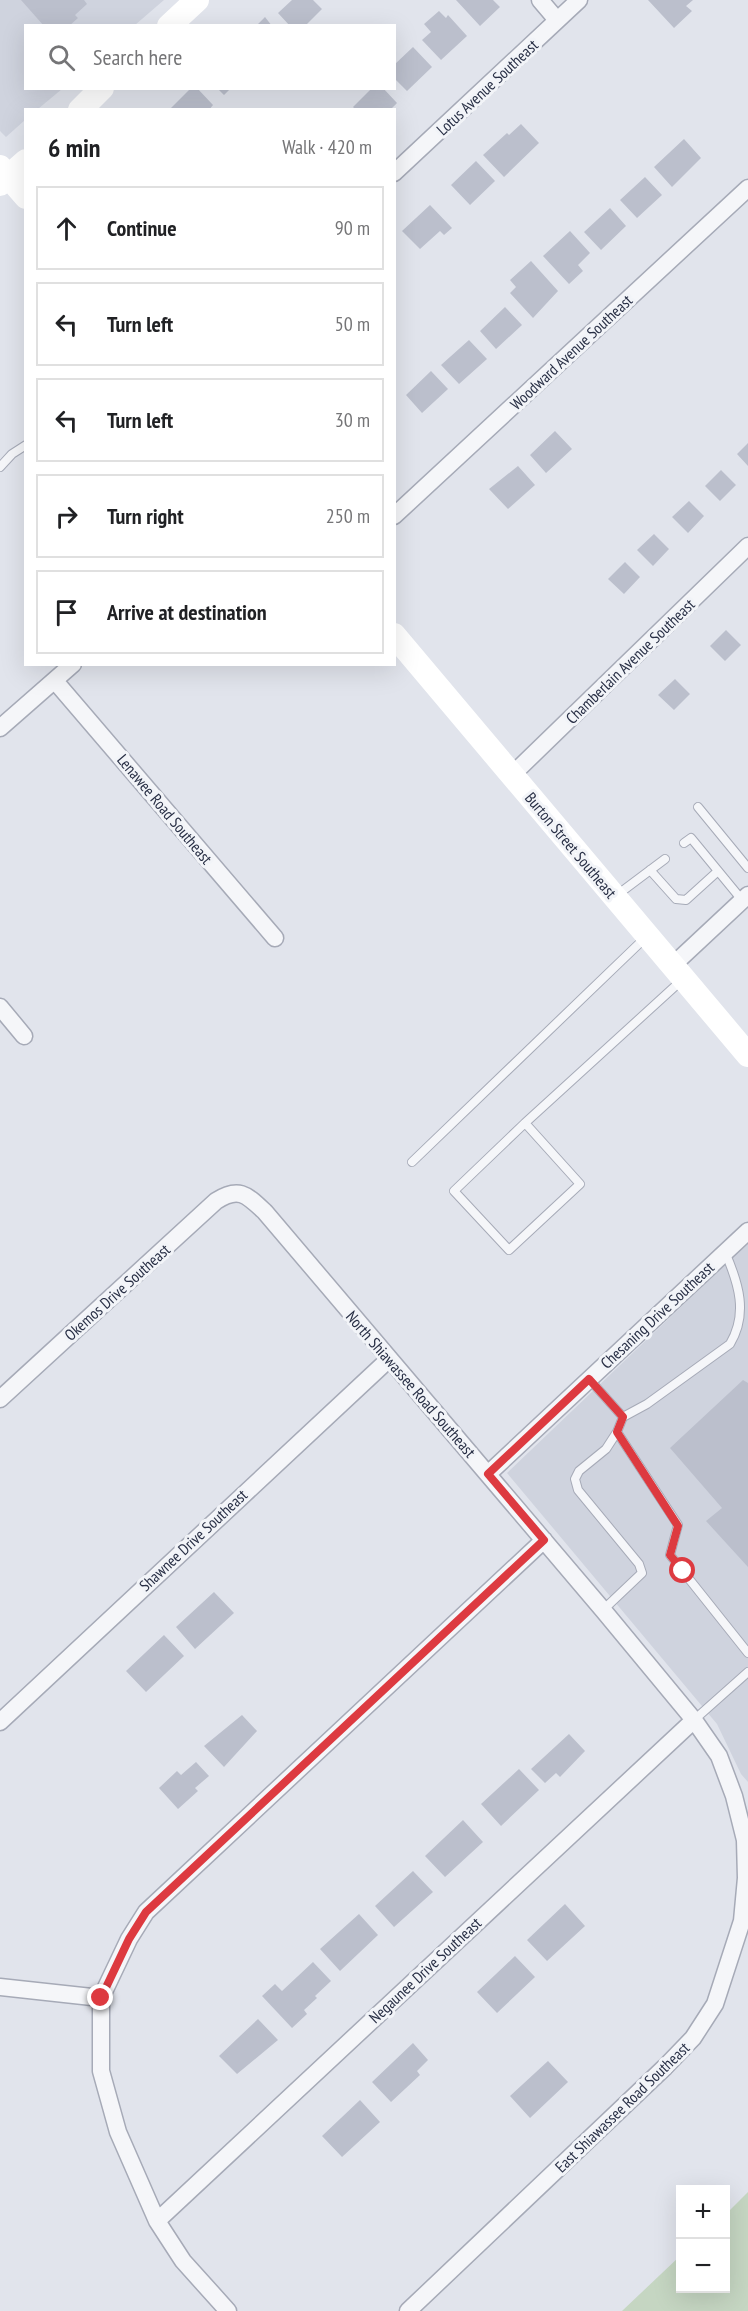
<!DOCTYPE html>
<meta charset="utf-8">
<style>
body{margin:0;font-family:"PT Sans Narrow",sans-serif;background:#f2f2f2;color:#202124}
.controls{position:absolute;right:18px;bottom:18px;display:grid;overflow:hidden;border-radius:0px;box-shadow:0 6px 24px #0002}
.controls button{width:54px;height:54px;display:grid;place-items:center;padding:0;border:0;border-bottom:2px solid #e0e0e0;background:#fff;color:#202124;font:30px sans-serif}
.stop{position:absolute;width:18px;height:18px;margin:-14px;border:4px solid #dd3a40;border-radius:50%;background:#fff}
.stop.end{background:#dd3a40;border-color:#fff;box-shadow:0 2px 6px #0008}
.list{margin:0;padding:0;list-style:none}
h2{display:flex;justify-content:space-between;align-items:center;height:78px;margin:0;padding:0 24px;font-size:26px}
h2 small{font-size:20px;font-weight:400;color:#757577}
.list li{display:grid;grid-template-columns:39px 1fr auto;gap:18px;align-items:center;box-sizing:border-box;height:84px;margin:0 12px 12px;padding:0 12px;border:2px solid #e0e0e0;border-radius:0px}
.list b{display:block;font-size:22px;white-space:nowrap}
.list em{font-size:20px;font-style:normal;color:#757577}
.icon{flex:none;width:33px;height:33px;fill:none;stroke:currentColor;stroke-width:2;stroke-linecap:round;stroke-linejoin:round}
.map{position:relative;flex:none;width:748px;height:2311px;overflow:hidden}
.search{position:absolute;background:#fff;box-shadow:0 6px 24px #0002;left:24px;top:24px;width:372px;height:66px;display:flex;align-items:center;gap:15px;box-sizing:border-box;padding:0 21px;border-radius:0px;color:#757577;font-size:22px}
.panel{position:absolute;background:#fff;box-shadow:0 6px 24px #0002;left:24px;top:108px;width:372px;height:558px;border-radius:0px}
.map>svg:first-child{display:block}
.built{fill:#cfd3de}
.green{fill:#c5d6c2}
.building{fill:#bbbfcc}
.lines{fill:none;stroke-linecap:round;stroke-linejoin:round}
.service-casing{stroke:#a6aab7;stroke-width:10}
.minor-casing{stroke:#a6aab7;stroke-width:19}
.service{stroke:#f5f6f9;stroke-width:8}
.minor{stroke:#f5f6f9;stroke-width:16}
.secondary{stroke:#fff;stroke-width:24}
.route{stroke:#dd3a40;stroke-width:8}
.labels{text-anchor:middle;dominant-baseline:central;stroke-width:6;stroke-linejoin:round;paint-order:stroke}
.street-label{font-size:16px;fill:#282f45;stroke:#f2f4f8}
</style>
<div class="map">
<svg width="748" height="2311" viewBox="0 0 748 2311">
<rect width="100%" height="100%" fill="#e1e4ec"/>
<!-- built -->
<path class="built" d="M0,0h164l-29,25 -109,1v62l36,1 -24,20 -12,1 -1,10 -19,17 -6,-6z
M748,1243v539l-7,-8 -24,-50 -210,-251z"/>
<!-- green -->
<path class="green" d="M748,2192v119h-126l58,-55v32h46v-74z"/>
<!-- building -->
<path class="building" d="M21,0h63l3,4 -12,11 3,3 -9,8h-25z
M292,0h21l9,9 -17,17h-15l-12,-13z
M456,0h37l7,7 -20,19z
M648,0h45l-7,6 6,5 -18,17z
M439,11l7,7 2,-3 19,21 -26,24 -19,-20 9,-8 -7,-8z
M265,17l7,9h-16z
M413,47l19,20 -25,24 -13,-13v-13z
M191,88h6l16,17 -4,5h-40z
M217,88h14l-7,7z
M372,88h11l14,15 -7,7h-34l-3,-3z
M521,124l18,19 -35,34 -21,-22 24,-22 2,2z
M684,139l17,19 -29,29 -18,-20z
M476,161l19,20 -25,24 -19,-20z
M645,177l17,18 -25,23 -17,-18z
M430,205l22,23 -8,7 -4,-4 -20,18 -18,-18z
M610,208l16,18 -25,24 -17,-18z
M570,231l20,22 -12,12 5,6 -14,13 -26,-28z
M531,261l27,30 -25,27 -23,-25 6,-6 -6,-7z
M505,307l17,18 -26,24 -16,-18z
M469,340l18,19 -28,25 -18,-19z
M431,371l17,18 -26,24 -16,-18z
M555,431l17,18 -26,24 -16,-18z
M748,443v23l-11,-12z
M518,466l17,19 -27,24 -19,-20z
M721,470l15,15 -16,16 -15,-15z
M689,501l15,15 -16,17 -16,-16z
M654,534l15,15 -16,17 -16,-16z
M625,562l15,15 -16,17 -16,-15z
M726,630l15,15 -16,16 -15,-15z
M675,679l15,15 -16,16 -16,-15z
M743,1380l5,3v184l-42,-46 16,-13 -52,-60z
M214,1592l20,21 -39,36 -19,-22z
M164,1635l20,21 -38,36 -20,-21z
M242,1715l15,16 -33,36 -20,-21z
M569,1734l16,17 -25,26 -4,-4 -11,10 -14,-14z
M196,1762l13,14 -14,12 3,3 -20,18 -19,-21 18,-17 4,4z
M519,1769l20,21 -38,36 -20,-22z
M463,1820l20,22 -38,35 -20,-21z
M413,1871l20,21 -39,35 -19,-21z
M565,1904l20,22 -38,35 -20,-21z
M359,1914l19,21 -38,36 -20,-22z
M515,1956l20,21 -38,36 -20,-21z
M313,1962l18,19 -16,15 2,2 -13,12 3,4 -15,14 -30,-32 13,-12 7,7z
M258,2019l20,21 -41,34 -18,-18z
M413,2043l15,17 -11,11 3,4 -29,27 -19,-20z
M548,2061l20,21 -38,36 -20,-22z
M360,2100l20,22 -38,35 -20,-21z"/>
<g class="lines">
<defs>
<path id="service" d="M0,467l12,-13 14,-9
M698,807l50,61
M684,843l7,-5 51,62
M650,870l26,29 10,1 32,-29
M617,895l48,-36
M525,1123l-71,68 55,59 71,-66 -55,-61 158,-144
M412,1162l234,-225
M725,1252c14,32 23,62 5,92l-83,60 -24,13 -6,15 61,93 -8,30 78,98
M589,1379l34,38
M603,1610l39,-37 -3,-9 -61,-74 -3,-11 4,-8 27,-22 11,-17
M694,1720l54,-48"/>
<path id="minor" d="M540,0l17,20
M394,173l185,-173
M394,516l354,-328
M55,681l220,257
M0,728l73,-64
M512,775l236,-229
M672,966l76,-71
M0,1007l24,29
M0,1399l216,-198c23,-15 31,-6 49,11l338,398 91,110 25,36 15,40 11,44 1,38 -4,43 -27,83 -22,34 -28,29 -257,244
M488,1474l260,-243
M0,1722l388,-362
M0,1987l101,11
M157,2221l537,-501
M228,2311l-45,-50 -26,-40 -39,-89 -17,-61v-73l28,-59 17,-27 398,-372"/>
</defs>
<!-- service casing -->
<use href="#service" class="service-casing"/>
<!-- minor casing -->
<use href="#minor" class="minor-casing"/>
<!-- service -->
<use href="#service" class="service"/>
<!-- minor -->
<use href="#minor" class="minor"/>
<!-- secondary -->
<path class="secondary" d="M169,26l28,-26
M80,110l22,-22
M0,167l26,30
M0,184l26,-23
M394,635l354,420"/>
</g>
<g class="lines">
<!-- route -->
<path class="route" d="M101,1998l28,-59 17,-27 398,-372 -56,-66 101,-95 34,38 -6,15 61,94 -8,29 13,16"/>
</g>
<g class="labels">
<!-- street labels -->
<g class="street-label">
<text transform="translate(487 87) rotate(-43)">Lotus Avenue Southeast</text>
<text transform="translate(571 352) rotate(-43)">Woodward Avenue Southeast</text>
<text transform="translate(630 661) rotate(-44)">Chamberlain Avenue Southeast</text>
<text transform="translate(165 809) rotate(50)">Lenawee Road Southeast</text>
<text transform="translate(571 845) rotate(50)">Burton Street Southeast</text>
<text transform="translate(117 1292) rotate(-42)">Okemos Drive Southeast</text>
<text transform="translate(657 1315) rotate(-43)">Chesaning Drive Southeast</text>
<text transform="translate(411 1384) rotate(49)">North Shiawassee Road Southeast</text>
<text transform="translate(193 1540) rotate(-43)">Shawnee Drive Southeast</text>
<text transform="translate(425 1970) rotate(-43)">Negaunee Drive Southeast</text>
<text transform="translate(622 2107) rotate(-44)">East Shiawassee Road Southeast</text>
</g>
</g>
</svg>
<div class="controls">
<button>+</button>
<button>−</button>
</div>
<div class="stop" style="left:683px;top:1571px"></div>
<div class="stop end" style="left:101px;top:1998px"></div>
<div class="search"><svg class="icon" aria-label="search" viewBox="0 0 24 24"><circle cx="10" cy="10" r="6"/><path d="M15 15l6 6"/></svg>Search here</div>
<section class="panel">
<h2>6 min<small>Walk · 420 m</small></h2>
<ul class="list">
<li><svg class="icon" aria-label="ahead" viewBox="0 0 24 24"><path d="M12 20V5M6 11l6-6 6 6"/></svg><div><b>Continue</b></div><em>90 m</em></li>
<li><svg class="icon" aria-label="left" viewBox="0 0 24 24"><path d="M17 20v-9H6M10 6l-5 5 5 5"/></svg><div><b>Turn left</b></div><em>50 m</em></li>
<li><svg class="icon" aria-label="left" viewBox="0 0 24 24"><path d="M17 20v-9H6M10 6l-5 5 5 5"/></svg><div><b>Turn left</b></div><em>30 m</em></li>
<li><svg class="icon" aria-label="right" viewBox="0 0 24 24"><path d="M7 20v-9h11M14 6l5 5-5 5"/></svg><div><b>Turn right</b></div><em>250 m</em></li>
<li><svg class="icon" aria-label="arrive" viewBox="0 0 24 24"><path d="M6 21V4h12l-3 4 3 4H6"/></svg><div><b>Arrive at destination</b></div></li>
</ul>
</section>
</div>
